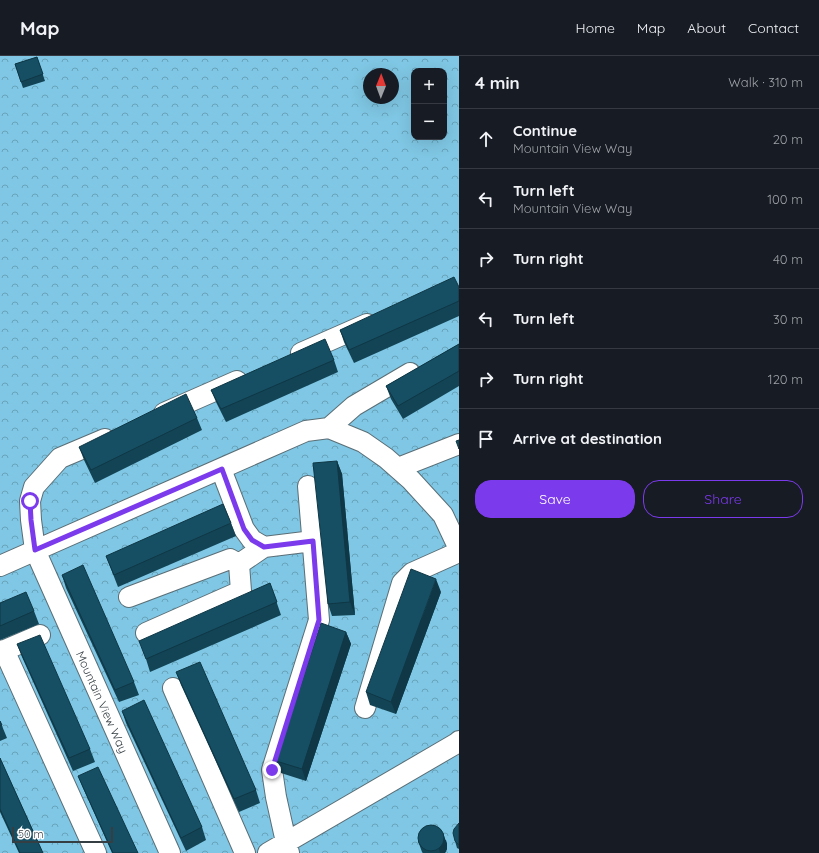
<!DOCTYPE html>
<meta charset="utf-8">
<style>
body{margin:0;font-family:Quicksand,sans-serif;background:#20242c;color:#f1f3f6}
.controls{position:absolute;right:12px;top:12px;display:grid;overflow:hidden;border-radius:8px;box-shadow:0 4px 16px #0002}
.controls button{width:36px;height:36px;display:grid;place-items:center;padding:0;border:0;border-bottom:1px solid #363941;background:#171b24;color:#f1f3f6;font:20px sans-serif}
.compass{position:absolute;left:363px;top:12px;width:36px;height:36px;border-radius:50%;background:#171b24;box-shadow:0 4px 16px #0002;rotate:1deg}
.scale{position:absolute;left:12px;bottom:10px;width:101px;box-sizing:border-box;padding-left:4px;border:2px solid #353e42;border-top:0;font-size:11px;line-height:14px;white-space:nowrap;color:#353e42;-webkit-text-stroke:3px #fff;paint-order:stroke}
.stop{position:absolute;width:12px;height:12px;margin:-9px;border:3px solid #7c3aed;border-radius:50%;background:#fff}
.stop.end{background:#7c3aed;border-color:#fff;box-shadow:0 1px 4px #0008}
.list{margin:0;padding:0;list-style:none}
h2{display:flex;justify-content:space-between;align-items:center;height:52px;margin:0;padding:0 16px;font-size:17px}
h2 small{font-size:13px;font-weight:400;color:#9ea1a6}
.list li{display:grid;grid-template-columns:26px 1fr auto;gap:12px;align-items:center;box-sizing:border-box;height:60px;padding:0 16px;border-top:1px solid #363941}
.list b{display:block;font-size:15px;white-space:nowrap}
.list p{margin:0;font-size:13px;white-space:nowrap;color:#9ea1a6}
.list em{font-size:13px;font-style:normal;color:#9ea1a6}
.actions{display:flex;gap:8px;padding:12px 16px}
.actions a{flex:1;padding:9px 0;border:1px solid #7c3aed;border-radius:16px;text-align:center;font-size:14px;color:#7c3aed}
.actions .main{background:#7c3aed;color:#fff}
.icon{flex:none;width:22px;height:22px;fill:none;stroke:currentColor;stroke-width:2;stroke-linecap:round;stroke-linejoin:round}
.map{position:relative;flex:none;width:459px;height:797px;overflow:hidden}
header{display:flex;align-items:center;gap:24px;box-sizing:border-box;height:56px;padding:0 20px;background:#171b24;border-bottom:1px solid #363941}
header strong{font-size:19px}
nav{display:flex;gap:22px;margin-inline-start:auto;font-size:14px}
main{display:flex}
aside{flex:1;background:#171b24}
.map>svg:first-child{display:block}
.forest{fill:url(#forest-crowns);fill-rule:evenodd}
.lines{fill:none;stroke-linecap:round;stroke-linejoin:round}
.minor-casing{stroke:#5a6e76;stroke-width:22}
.minor{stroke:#fff;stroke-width:20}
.wall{fill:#134455}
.shaded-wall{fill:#0f3745}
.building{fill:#164f63;stroke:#0f3745}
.route{stroke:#7c3aed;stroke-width:5}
.labels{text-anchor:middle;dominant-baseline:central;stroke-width:4;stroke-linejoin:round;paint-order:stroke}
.street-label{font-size:12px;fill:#353e42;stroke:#fff}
</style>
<header>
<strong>Map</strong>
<nav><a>Home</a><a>Map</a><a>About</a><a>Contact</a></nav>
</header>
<main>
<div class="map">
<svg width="459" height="797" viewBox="0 0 459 797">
<defs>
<pattern id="forest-crowns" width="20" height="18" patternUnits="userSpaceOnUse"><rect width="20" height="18" fill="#7fc7e4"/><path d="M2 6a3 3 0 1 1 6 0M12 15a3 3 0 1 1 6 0" fill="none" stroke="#69a3ba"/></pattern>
</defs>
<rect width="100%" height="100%" fill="#d9eff9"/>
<!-- forest -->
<path class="forest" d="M0,0h459v797h-459zM414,15h30v66h-30zM369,18h24v24h-24z"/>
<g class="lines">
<defs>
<path id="minor" d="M301,297l66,-29
M164,357l73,-32
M329,372l25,-22 56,-33
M105,383l-45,19 -26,29 -4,14 1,19 4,30 135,303
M398,412l61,-24
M221,413l23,60 8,11 12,7
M0,510l306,-135 23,-3 34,14 23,16 25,22 32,35 16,34
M129,541l101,-38 9,5 25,-17 49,-6
M146,577l95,-42 -2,-27
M4,594l92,203
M0,596l40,-17
M173,632l72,165
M365,652l37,-125 10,-10 47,-21
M268,797l189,-110 2,-2
M289,797l-3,-11 -10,-45 -4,-27 47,-150 -11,-134"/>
</defs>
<!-- minor casing -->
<use href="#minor" class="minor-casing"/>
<!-- minor -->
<use href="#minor" class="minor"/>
</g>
<!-- wall -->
<path class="wall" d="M37,1l8,24 -22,7 -8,-24z
M459,231v29l-105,47 -10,-21 -4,-12z
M459,288v42l-56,33 -12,-20 -5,-13z
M334,304l4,12 -112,50 -10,-20 -5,-12z
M197,362l5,12 -107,53 -11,-23 -5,-13z
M337,405l5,13 13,141 -23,1 -4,-12z
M231,467l5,13 -118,51 -12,-31z
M62,519l72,107 5,13 -20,7 -53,-114z
M270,527l11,32 -131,57 -4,-13z
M441,536l-45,122 -26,-9 -4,-13z
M0,547l34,8 5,13 -39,16z
M346,576l5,12 -45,137 -25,-8 -5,-12z
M17,588l73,105 5,13 -22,9 -51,-114z
M176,616l80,118 4,13 -21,9 -58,-127z
M122,655l80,116 4,13 -20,11 -60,-128z
M0,665l7,17 -7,3z
M0,702l43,95h-24l-19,-41z
M78,720l60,77h-26l-29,-65z
M459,767v26l-2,-1 -2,-7z
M446,784l1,4v5l-2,4h-22l-1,-1 -4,-11z"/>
<!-- shaded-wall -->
<path class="shaded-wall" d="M337,405l5,13 13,141 -5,-13z
M436,523l5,13 -45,122 -5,-12z
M346,576l5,12 -45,137 -4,-12z
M443,777l4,11v5l-2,4h-5l-1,-4z"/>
<!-- building -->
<path class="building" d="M37,1l6,17 -22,8 -6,-18z
M454,221l5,10v14l-110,49 -9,-20z
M325,283l9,21 -113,49 -10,-19z
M459,288v27l-61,35 -12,-20z
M186,338l11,24 -106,52 -12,-23z
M459,384v9l-3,-8z
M337,405l13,141 -22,2 -15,-141z
M223,448l8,19 -117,52 -8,-19z
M83,509l51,117 -19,8 -53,-115z
M411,513l25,10 -45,123 -25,-10z
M270,527l7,19 -131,57 -7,-18z
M26,536l8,19 -34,15v-23z
M321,567l25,9 -44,137 -26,-8z
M40,579l50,114 -21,9 -52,-114z
M200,606l56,128 -22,9 -58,-127z
M144,644l58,127 -21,11 -59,-127z
M0,665l2,4 -2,1z
M0,702l43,95h-23l-20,-44z
M98,711l40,86h-25l-35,-77z
M459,767v22l-4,-4 -2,-8 1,-4z
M418 782a13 13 0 1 1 26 0a13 13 0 1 1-26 0Z"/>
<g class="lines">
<!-- route -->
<path class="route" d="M30,445l1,19 4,30 187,-81 22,60 8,11 12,7 49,-6 6,79 -47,150"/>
</g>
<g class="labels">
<!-- street labels -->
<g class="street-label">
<text transform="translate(102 646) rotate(66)">Mountain View Way</text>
</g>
</g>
</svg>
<div class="controls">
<button>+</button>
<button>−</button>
</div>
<svg class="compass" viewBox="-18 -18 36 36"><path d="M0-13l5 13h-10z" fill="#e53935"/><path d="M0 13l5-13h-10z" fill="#9ea1a6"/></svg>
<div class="scale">50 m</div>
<div class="stop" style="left:30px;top:445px"></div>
<div class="stop end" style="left:272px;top:714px"></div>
</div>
<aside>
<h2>4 min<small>Walk · 310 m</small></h2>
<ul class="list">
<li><svg class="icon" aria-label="ahead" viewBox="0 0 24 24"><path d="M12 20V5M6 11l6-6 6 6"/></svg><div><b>Continue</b><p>Mountain View Way</p></div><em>20 m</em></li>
<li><svg class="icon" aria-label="left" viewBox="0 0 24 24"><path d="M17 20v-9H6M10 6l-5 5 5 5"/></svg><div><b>Turn left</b><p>Mountain View Way</p></div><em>100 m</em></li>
<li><svg class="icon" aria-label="right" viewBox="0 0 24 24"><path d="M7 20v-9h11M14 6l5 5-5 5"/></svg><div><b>Turn right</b></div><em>40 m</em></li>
<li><svg class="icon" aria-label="left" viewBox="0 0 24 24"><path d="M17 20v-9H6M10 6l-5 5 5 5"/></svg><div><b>Turn left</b></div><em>30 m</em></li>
<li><svg class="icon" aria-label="right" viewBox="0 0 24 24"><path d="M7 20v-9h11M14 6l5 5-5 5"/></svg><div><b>Turn right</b></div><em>120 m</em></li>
<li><svg class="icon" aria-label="arrive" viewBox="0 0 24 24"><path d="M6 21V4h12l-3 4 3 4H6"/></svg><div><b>Arrive at destination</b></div></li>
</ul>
<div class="actions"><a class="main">Save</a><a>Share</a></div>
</aside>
</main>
